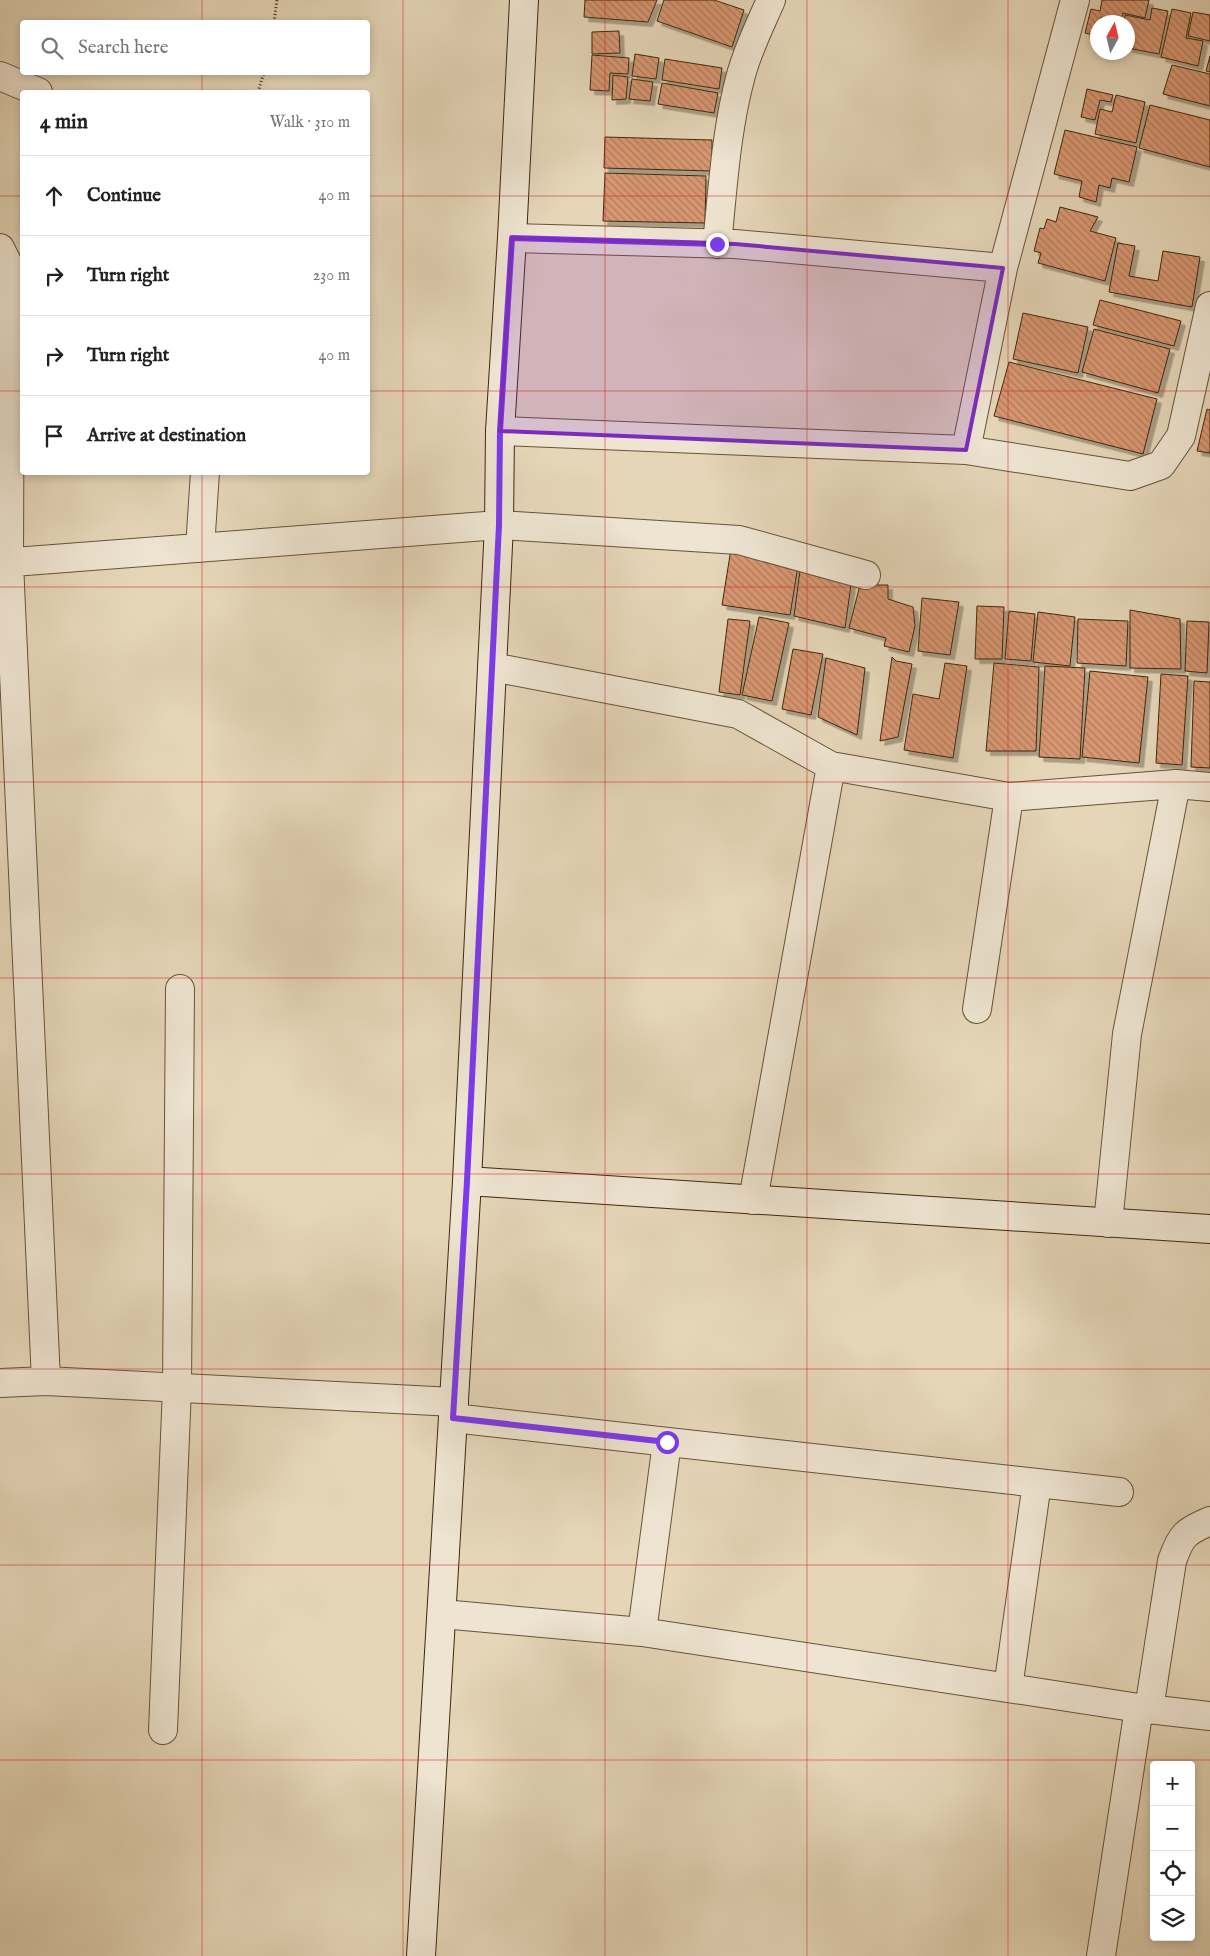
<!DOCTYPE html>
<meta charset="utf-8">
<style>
body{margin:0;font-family:"IM FELL English",serif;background:#f2f2f2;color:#222}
.controls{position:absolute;right:15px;bottom:15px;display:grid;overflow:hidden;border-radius:5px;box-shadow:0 2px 8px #0003}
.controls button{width:45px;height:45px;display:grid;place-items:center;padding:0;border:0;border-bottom:1px solid #e0e0e0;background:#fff;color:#222;font:25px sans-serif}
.compass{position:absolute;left:1090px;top:15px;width:45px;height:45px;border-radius:50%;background:#fff;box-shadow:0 2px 8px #0003;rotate:8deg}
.stop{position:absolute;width:15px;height:15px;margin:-11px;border:4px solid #7c3aed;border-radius:50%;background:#fff}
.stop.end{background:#7c3aed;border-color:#fff;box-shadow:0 1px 5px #0008}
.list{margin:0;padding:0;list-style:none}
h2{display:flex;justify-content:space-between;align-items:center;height:65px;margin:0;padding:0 20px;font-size:21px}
h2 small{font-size:16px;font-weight:400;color:#767676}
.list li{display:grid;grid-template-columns:32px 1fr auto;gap:15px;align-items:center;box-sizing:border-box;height:80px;padding:0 20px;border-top:1px solid #e0e0e0}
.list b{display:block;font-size:19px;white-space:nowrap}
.list em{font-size:16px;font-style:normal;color:#767676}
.icon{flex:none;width:28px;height:28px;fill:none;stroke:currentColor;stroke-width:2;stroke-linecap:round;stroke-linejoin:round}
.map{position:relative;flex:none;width:1210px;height:1956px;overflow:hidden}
.search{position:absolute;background:#fff;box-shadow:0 2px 8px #0003;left:20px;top:20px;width:350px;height:55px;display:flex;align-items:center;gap:12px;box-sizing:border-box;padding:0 18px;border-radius:5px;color:#767676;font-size:19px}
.panel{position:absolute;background:#fff;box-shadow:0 2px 8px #0003;left:20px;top:90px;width:350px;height:385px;border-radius:5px}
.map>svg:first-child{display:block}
.building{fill:url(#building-back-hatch);stroke:#3f270c;filter:url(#shadow)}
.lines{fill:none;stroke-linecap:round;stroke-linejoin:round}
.street-casing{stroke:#685337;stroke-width:30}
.secondary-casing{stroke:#3f270c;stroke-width:30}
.path{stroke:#3f270c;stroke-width:3;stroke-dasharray:1 2.5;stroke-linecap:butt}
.street{stroke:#eee4d1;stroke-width:28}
.secondary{stroke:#eee4d1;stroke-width:28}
.route{stroke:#7c3aed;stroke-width:6}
.marked{fill:#7b2cbf;fill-opacity:0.2;stroke:#7b2cbf;stroke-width:4;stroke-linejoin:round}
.grid{fill:none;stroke:#d62828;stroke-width:1;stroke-opacity:0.55}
</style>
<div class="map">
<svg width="1210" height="1956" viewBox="0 0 1210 1956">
<defs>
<pattern id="building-back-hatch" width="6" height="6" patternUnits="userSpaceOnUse" patternTransform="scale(1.25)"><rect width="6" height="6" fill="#d89772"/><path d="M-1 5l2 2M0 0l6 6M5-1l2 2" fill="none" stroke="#b17b5c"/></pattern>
<filter id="shadow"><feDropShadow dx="4.5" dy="4.5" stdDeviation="0" flood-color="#0004"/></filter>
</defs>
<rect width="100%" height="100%" fill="#e5d6b8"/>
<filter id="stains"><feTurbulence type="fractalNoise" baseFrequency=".004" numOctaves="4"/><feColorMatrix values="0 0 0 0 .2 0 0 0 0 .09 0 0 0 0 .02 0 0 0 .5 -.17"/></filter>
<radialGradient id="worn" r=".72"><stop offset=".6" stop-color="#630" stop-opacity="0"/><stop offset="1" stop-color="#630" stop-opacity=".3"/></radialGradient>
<!-- building -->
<path class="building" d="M585,0h72l-9,22 -64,-5z
M664,0h50l30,10 -12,37 -75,-26z
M1102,0h47l-4,18 -22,-5 -3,9h-17l1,-4 -3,-1 -1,5h-2l-1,14 -12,-3 6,-24 9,2z
M1152,8l16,3 -9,43 -31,-6v-26h-4l1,-7 25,5z
M1172,9l19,4 -5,25 17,3 -5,25 -37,-9z
M1193,12l17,3v26l-22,-5z
M619,31l1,22 -28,1v-22z
M635,54l24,4 -3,21 -24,-3z
M592,55l37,3 -1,16 -18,-1 -1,18 -19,-1z
M1210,56v16l-4,-1z
M665,59l57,9 -3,21 -57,-9z
M1172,65l38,9v32l-47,-12z
M613,75l15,2 -2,22 -14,1z
M632,79l21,3 -3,19 -21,-2z
M662,83l56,10 -4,20 -56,-9z
M1087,89l26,6 -2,7 -11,-2 -5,20 -14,-3z
M1116,95l29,7 -9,41 -41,-9 5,-25 12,3z
M1150,105l60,15v47l-71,-19z
M1065,130l72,17 -8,35 -17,-4 -2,10 -11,-3 -3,17 -17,-5 3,-16 -28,-7z
M605,137l107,3v31l-108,-3z
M605,173l101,3 -1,47 -102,-2z
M1060,207l38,10 -8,14 26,7 -11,43 -67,-18 3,-10 -7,-2 6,-23 4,1 3,-10 9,3z
M1118,243l17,3 -6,30 29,5 5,-30 37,6 -8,50 -83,-15z
M1100,300l81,21 -7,25 -81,-21z
M1023,313l65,14 -10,46 -65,-14z
M1094,329l76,20 -12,44 -76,-21z
M1009,362l148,37 -14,55 -149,-38z
M1207,409l3,1v43l-13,-2z
M731,549l68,11 -9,55 -68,-10z
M801,563l51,14 -7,51 -51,-12z
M860,585h28v14l25,8 2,19 -6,26 -25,-6 2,-8 -37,-10z
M922,598l37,4 -9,53 -32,-4z
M977,606l27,1 -2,52h-27z
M1130,610l50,9 1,50 -51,-1z
M1009,611l26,3 -4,47 -26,-2z
M1038,612l37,5 -5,49 -37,-4z
M759,617l30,6 -17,78 -30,-6z
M728,619l22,2 -10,74 -21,-3z
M1078,619l50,2 -2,45 -49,-3z
M1187,621l22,1 -2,51 -22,-2z
M793,649l30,5 -12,61 -29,-6z
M892,657l4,4 16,3 -14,73 -18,4z
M826,658l39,10 -8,67 -39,-18z
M945,663l22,3 -14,92 -49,-8 9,-56 26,5z
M994,663l45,4 -3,84h-50z
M1045,666l40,2 -5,91 -41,-2z
M1090,671l58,6 -9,86 -57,-6z
M1161,674l27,2 -6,89 -26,-2z
M1194,681l16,1v86l-19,-1z"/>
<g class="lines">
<defs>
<path id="street" d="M0,76l38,16
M512,238l223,6 268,24
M717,244c6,-57 9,-114 24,-169 7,-26 19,-50 30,-75
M0,248l10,20 -1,295 37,818 408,21
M500,431l466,19 164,26 31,-11 20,-29 29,-130
M966,450l37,-182 72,-268
M200,548l5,-76
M0,563l499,-38 240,15 127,35
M492,667l246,47 93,52 178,31 167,-13 34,3
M977,1009l32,-212
M753,1200l78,-434
M1108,1223l19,-189 49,-250
M0,1383l46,-2
M453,1418l666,74
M442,1614l200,18 497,76 71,8
M642,1632l25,-190
M1008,1688l29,-205
M1149,1709l23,-148c9,-26 13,-29 38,-40
M163,1730l14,-342 3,-399
M1101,1956l38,-248"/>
<path id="secondary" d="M467,1181l743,48
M421,1956l46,-775 32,-656 1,-94 12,-193 12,-238"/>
</defs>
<!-- street casing -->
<use href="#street" class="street-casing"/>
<!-- secondary casing -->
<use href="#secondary" class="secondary-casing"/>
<!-- path -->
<path class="path" d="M274,22l3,-22
M258,92l6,-20"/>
<!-- street -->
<use href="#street" class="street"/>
<!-- secondary -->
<use href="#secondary" class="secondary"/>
</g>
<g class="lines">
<!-- route -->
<path class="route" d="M667,1442l-214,-24 1,-16 13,-221 32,-656 1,-94 12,-193 205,6"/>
</g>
<!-- marked area -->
<path class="marked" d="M512,238l223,6 268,24 -37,182 -466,-19z"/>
<!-- grid -->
<path class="grid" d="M202,0v22M403,0v1956M605,0v1956M807,0v1956M1008,0v1956M202,72v20M0,196h22M368,196h842M0,391h22M368,391h842M202,472v1484M0,587h1210M0,782h1210M0,978h1210M0,1174h1210M0,1369h1210M0,1565h1210M0,1760h1210"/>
<rect width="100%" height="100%" filter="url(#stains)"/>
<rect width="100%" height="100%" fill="url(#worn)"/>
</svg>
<div class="controls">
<button>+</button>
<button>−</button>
<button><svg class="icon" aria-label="locate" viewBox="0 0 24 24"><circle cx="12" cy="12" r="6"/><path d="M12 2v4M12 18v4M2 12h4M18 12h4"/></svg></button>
<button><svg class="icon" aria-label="layers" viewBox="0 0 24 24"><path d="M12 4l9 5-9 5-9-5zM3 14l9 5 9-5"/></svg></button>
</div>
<svg class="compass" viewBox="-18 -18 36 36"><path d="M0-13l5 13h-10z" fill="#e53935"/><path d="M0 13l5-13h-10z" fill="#767676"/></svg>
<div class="stop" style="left:667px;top:1442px"></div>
<div class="stop end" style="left:717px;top:244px"></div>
<div class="search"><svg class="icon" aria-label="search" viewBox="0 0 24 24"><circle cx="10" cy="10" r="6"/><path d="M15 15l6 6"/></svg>Search here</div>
<section class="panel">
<h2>4 min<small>Walk · 310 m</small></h2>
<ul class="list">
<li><svg class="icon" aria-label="ahead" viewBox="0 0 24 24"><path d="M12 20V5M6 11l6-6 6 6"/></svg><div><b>Continue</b></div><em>40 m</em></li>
<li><svg class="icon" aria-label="right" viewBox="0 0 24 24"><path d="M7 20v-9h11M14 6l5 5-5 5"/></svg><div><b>Turn right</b></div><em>230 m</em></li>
<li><svg class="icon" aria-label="right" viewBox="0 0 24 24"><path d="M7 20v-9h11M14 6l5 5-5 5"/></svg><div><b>Turn right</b></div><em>40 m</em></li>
<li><svg class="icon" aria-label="arrive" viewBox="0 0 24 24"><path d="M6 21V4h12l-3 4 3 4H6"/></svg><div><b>Arrive at destination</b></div></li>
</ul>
</section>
</div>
